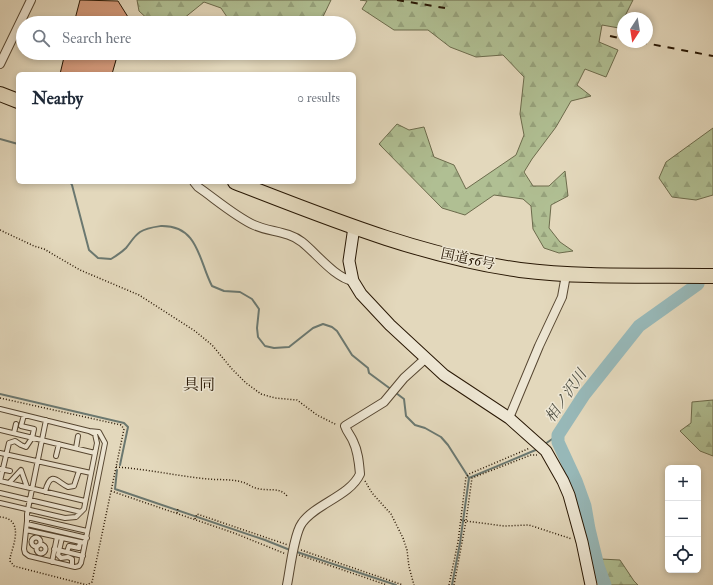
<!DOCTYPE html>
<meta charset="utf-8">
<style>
body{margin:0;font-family:"IM FELL Double Pica","Noto Serif JP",serif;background:#f6f6f7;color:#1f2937}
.controls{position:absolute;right:12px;bottom:12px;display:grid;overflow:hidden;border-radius:6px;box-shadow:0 2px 6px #0003}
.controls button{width:36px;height:36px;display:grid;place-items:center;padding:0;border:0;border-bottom:1px solid #e0e1e3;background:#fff;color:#1f2937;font:20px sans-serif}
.compass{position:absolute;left:617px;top:12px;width:36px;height:36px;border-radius:50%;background:#fff;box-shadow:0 2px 6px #0003;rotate:192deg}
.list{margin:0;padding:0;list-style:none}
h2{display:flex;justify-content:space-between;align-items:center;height:52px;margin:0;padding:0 16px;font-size:17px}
h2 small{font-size:13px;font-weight:400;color:#747a83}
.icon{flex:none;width:22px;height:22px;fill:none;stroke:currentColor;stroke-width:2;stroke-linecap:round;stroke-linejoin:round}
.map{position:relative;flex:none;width:713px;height:585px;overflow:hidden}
.search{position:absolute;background:#fff;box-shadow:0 2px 6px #0003;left:16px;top:16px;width:340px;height:44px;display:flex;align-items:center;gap:10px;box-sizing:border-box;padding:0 14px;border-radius:22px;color:#747a83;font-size:15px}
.panel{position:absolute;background:#fff;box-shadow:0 2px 6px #0003;left:16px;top:72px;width:340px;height:112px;border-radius:6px}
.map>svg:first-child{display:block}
.forest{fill:url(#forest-firs);stroke:#6c6b4c}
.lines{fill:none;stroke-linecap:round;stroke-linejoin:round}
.stream{stroke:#6b7870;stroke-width:2}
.river{stroke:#97b8b8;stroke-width:13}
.building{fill:#d59b7c;stroke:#281704}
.lane-casing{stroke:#574732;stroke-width:6}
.street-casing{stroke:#574732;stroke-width:10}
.secondary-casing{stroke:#281704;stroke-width:13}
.highway-casing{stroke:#281704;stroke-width:16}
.path{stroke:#281704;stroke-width:1.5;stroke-dasharray:1 2;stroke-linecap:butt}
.lane{stroke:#ede6d3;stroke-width:4}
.street{stroke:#ede6d3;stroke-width:8}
.secondary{stroke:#ede6d3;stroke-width:11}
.highway{stroke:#e3d8bc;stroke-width:14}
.rail{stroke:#281704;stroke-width:2;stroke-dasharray:7 7;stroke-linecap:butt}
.labels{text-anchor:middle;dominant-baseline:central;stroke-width:3;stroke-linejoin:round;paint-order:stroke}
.street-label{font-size:14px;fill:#281704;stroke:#ede6d3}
.water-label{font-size:15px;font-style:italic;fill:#4f4f43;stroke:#ede6d3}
.quarter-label{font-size:16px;fill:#281704;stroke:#ede6d3}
</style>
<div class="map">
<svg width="713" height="585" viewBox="0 0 713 585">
<defs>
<pattern id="forest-firs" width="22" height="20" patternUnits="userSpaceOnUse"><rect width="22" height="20" fill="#b0bf93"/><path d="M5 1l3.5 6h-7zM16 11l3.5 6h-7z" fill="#97a37d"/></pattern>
</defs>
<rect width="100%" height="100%" fill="#e3d8bc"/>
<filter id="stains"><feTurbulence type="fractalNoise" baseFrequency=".005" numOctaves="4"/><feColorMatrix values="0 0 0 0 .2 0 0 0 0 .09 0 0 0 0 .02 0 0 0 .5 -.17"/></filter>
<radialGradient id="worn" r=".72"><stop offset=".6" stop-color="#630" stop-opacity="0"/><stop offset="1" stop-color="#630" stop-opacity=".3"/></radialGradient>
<!-- forest -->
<path class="forest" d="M137,0h194l-11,23h-69l-7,-3 -3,3h-10l-10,-15 -17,-6 -26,21h-26l-13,-12z
M360,0h273l-9,18h-1l-4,10 -17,-3 -3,17 19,8 -12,27 -21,-8 -8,16 14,11 -20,5 -15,26 -24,32 -8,13 9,14h16l16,-15 3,25 -17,9 -2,23 11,14 13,9 -14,2 -15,-5 -11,-19 -2,-23 -8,-7 -29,-4 -29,20 -23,-7 -63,-64 18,-20 12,6 15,-3 10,30 20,8 12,24 50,-34 8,-20 -4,-21 4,-37 -21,-22 -27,2 -26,-10 -22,-17h-34l-32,-21 5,-8z
M713,128v67l-17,5 -24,-3 -13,-19 7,-16z
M713,400v56l-13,-5 -20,-20 11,-8 1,-21z
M601,559l19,1 14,21 4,4h-32z"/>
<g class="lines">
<!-- stream -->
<path class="stream" d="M0,139l18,5
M70,182l2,3 17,65 9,8 13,1c5,-3 11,-7 15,-11 5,-6 8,-12 14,-16 6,-4 14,-5 21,-6 38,-1 38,36 51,60l12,5 16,1 12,7 7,10 -2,19 1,9 7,9 9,2 15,-1 24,-19 10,-4 9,3 5,4 15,24 16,13 1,5 23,17
M396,393l8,6 2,17 9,9 10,3 16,9 7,8 21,33 -9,65 -8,42
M0,394l124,29 4,4 -8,38
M545,444l13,-9
M117,470l-2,19 150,51 25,10
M469,478l69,-29
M294,551l102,34"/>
<!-- river -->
<path class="river" d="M605,585l-7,-19 -9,-37 -4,-23 -9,-25 -18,-39v-7l26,-40 55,-69 59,-42"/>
</g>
<!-- building -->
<path class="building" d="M80,0l38,1 10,16 -1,6h-53z
M65,53h53l-6,21h-52z"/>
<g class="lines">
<defs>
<path id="lane" d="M0,409l89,22 6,3 2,9 -13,66 -8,8 -11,1 -65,-15
M46,420l-19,94v7l-3,28 1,4 4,3 46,11 4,-1 2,-3 24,-120 -6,-11 -10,-1
M0,430l95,23
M14,433l2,-9
M76,448l2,-12
M0,453l91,20
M56,456l3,-12
M0,469l10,2
M0,481l9,-38 6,-2 6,4 5,2 6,-9 2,-9 -13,-3 3,-11
M0,481l85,20
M9,483l12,-13 6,17
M45,492c6,-23 12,-10 23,-5l6,-1 5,-15
M0,493l81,19
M27,517l60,14
M27,524l60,14
M26,530l59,13
M31.5 542a4.5 4.5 0 1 1 9 0a4.5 4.5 0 1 1-9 0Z
M62,538l-4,17 3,3 7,-1 4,2v7
M36.5 549a4.5 4.5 0 1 1 9 0a4.5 4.5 0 1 1-9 0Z
M54,549l29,7
M67,552l2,-6 10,2 1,-6
M52,562l5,-25"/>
<path id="street" d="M0,64l31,-64
M194,182l4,5c16,11 38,30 56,38 15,7 34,6 48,17 14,11 33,36 51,39
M509,418l30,-72 23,-49 4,-22
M287,585c3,-15 7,-51 15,-62 13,-19 48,-27 58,-49 -1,-12 -2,-23 -7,-33 -2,-5 -6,-9 -8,-15l39,-24 20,-24 21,-19"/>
<path id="secondary" d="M354,227l-5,34 4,20 8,13 29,31 54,50 65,43 37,33 17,30 6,14 13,47 9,43"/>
<path id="highway" d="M0,94l18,7
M235,182c93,36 185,74 285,88 64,8 128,5 193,6"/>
</defs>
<!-- lane casing -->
<use href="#lane" class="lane-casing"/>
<!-- street casing -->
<use href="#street" class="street-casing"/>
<!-- secondary casing -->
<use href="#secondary" class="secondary-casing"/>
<!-- highway casing -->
<use href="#highway" class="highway-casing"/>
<!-- path -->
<path class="path" d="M0,230l34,16 10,3 36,21 59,25 56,36 17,14 20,24 14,14 15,11 14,4 22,2 20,15 20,10
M0,398l121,27 3,4 -32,153 -5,3 -73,-19 -4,-5v-3c4,-15 14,-39 -10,-41
M116,467c31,2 61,9 92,12 11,1 23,0 34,3 5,1 9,5 14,6 11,4 23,-2 31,8
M365,481l7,12 19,21 12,24 4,12 2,17 5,18
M111,491l123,42 52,21
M177,513l1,-5
M195,519l2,-5 91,31
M461,520l5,1 6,-43 59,-23h6
M301,550l102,35
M299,555l88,30
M449,585l9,-43 8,-65 3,-3 61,-26
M454,585l12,-64 38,5 25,-1 43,14"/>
<!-- lane -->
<use href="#lane" class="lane"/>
<!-- street -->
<use href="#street" class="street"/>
<!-- secondary -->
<use href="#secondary" class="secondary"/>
<!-- highway -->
<use href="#highway" class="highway"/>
<!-- rail -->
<path class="rail" d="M397,0l48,8
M610,36l13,3
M640,42l73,14"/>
</g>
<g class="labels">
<!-- street labels -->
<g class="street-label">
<text transform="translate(468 259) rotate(12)">国道56号</text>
</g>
<!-- water labels -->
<g class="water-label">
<text transform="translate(566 396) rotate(-55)">相ノ沢川</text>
</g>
<!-- quarter labels -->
<g class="quarter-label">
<text x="199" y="385">具同</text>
</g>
</g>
<rect width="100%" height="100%" filter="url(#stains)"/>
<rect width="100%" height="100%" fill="url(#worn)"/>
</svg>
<div class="controls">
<button>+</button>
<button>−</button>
<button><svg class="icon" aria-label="locate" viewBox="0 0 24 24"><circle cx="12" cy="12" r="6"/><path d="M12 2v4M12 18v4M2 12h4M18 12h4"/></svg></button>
</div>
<svg class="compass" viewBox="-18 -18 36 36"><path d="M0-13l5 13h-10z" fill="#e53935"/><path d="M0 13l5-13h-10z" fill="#747a83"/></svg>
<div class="search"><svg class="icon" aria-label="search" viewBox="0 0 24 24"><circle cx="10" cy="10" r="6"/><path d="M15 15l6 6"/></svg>Search here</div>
<section class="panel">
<h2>Nearby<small>0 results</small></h2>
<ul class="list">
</ul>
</section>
</div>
